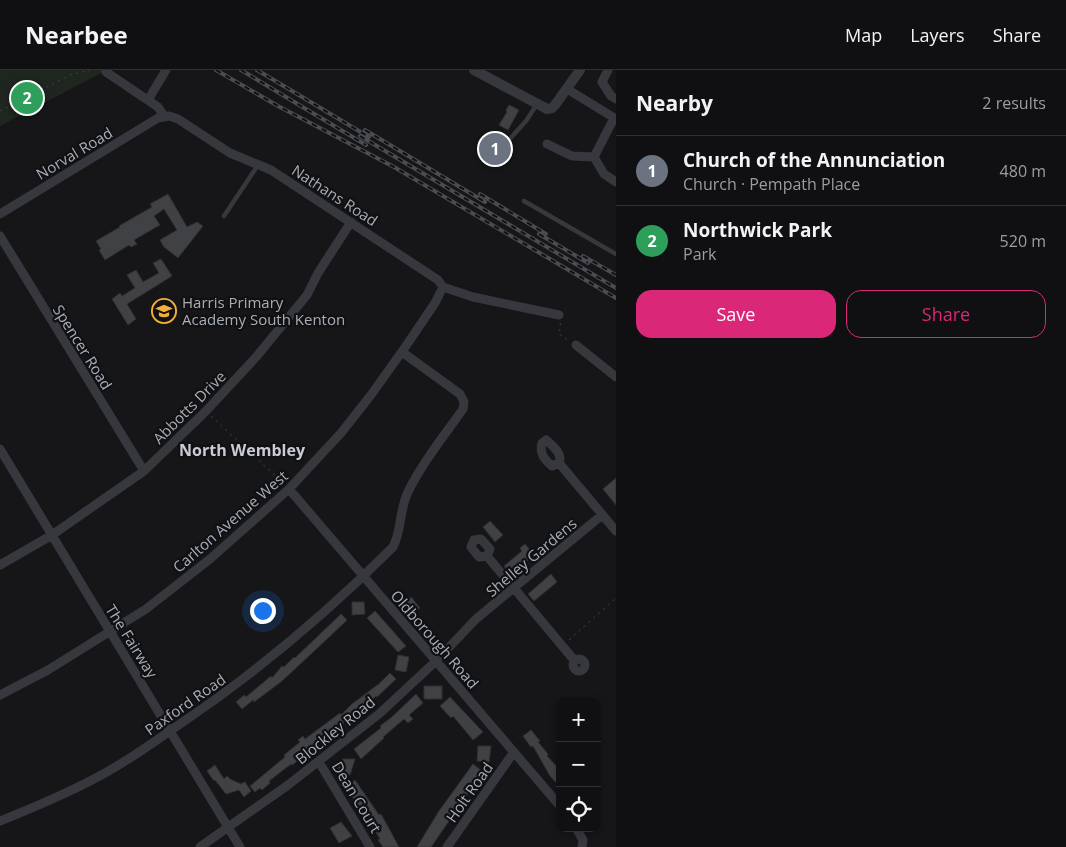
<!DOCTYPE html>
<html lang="en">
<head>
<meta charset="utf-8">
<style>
  :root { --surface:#101012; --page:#1e1e20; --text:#f1f3f6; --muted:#9c9d9f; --line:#303032; --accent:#db2777 }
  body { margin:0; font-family:"Open Sans",sans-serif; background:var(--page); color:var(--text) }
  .controls { position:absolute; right:15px; bottom:15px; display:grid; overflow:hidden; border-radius:10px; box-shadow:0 2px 8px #0003 }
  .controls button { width:45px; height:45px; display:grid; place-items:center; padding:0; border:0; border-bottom:1px solid var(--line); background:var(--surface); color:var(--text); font:25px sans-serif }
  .you { position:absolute; left:262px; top:540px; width:18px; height:18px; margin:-12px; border:4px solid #fff; border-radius:50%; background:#1a73e8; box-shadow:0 0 0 8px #1a73e833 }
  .badge { display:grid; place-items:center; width:32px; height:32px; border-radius:50%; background:var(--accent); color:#fff; font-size:16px; font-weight:700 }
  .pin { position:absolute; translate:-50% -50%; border:2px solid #fff; box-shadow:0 1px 5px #0006 }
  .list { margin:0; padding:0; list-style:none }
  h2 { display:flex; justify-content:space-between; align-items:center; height:65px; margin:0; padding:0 20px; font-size:21px }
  h2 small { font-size:16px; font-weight:400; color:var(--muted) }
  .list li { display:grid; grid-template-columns:32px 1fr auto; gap:15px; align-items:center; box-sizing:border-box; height:70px; padding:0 20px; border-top:1px solid var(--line) }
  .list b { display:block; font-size:19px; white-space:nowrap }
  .list p { margin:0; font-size:16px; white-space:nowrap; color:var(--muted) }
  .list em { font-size:16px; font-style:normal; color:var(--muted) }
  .actions { display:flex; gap:10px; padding:15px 20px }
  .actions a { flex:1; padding:11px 0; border:1px solid var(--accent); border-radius:15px; text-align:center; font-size:18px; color:var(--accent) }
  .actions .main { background:var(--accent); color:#fff }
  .icon { flex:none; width:28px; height:28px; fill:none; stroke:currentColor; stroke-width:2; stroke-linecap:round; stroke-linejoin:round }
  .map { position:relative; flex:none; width:616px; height:777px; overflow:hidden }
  header { display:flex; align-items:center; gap:30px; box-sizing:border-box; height:70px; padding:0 25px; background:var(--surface); border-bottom:1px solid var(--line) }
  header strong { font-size:24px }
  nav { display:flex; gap:28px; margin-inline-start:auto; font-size:18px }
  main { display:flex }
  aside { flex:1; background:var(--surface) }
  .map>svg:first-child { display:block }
  .green { fill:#1e261f }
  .building { fill:#404145; stroke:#303034 }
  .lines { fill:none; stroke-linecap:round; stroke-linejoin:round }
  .path { stroke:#3d3f44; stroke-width:1; stroke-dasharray:2.5 4; stroke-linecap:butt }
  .service { stroke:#37383d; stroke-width:4.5 }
  .minor { stroke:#37383d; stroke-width:9 }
  .tertiary { stroke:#37383d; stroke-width:10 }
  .rail-casing { stroke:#4a4c52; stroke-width:4 }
  .rail { stroke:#111113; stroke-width:2; stroke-dasharray:5.5; stroke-linecap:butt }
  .labels { text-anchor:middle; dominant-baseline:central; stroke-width:4.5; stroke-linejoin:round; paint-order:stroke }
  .street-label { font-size:15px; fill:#a8adb8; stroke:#111113 }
  .poi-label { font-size:15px; fill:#a8adb8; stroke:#111113; text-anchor:start }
  .neighbourhood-label { font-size:16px; font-weight:bold; fill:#c9ccd4; stroke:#111113 }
</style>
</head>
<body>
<header>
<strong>Nearbee</strong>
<nav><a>Map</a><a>Layers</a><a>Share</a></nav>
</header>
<main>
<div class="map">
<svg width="616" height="777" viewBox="0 0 616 777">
  <rect width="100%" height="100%" fill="#161618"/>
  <path class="green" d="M0 0H107L0 56Z"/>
  <path class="building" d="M509 35 519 40 508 60 499 55 507 42 506 40Z
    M487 67 509 79 503 91 481 78Z
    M168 124 187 157 197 152 203 156 178 188 164 177 160 170 177 160 164 139 154 146 160 155 146 163 144 161 146 163 134 170 137 174 131 177 129 175 105 190 99 180 101 179 96 171 120 157 119 156 152 137 150 134Z
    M161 189 172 206 127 234 136 249 128 255 112 229 120 223 122 226 135 218 127 205 136 200 143 212 159 203 153 193Z
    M616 408V435L603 419Z
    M490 451 503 465 495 472 483 457Z
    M525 474 534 485 511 505 504 496 522 481 520 478Z
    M551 504 557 512 534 531 528 524Z
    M411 527 420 538 412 545 403 533Z
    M352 532H364L365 544 352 545Z
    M375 541 406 576 398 582 367 548Z
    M341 544 347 550 327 569 282 611 254 632 253 630 242 639 236 632 244 625 246 627 271 606 272 608 282 596 284 597 294 587 295 588Z
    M398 585 409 587 406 602 395 600Z
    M390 603 396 609 377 627 376 626 351 649 350 647 337 659 322 668 303 683 305 685 292 695 291 694 269 711 270 713 262 720 260 718 255 722 250 716 285 687 284 685 300 672 298 670 303 666 305 669 340 643 341 645 352 634 380 613Z
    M424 616H442V629H424Z
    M416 624 423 633 409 645 413 649 408 653 404 649 383 667 384 668 361 689 354 679 381 658 380 656 392 647Z
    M450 627 483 662 473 670 453 646 451 648 440 636Z
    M531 660 540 671 538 672 548 684 547 686 560 700V717L550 706 533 676 531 677 523 666Z
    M478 676H491L489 692 477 691Z
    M342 689H355L350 705 337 701Z
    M473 694 483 702 431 777H417L439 741Z
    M215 695 224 709 227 706 230 709 241 714 245 712 251 721 244 727 239 720 226 724 215 710 214 711 207 701Z
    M355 710 379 745 381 744 399 777H383L378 770 380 769 367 747 346 718Z
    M341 752 352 766 339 773 330 758Z"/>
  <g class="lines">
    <path class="path" d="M0 41 70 5 90 0
      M560 253 561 257 558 263 569 271
      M211 346 283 413
      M569 570 616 528"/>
    <path class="service" d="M506 73 526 51 537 34
      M524 131 616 184
      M224 146 258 95"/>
    <path class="minor" d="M608 0 602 12 611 26 616 29
      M106 2 158 37 164 46
      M567 19 616 49
      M148 30 166 0
      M614 48 594 87 604 104 616 112
      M547 74 572 86 594 87
      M0 144 158 48 169 46 178 49 230 83 271 100 438 210 443 217 473 227 559 245
      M0 166 144 401
      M576 275 616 307
      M0 379 240 777
      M559 393 552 396C544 389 539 383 542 373L546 370C553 376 563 384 559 393L616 461
      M289 419 560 736
      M481 469 490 479 487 486 479 487 471 477 474 470Z
      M487 486 574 590
      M0 495 52 465 144 401 206 341 257 286 307 225 318 203 351 152
      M573 595a6 6 0 1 1 12 0a6 6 0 1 1-12 0Z
      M0 625 48 600 146 539 210 489 289 419 341 363 371 325 408 273 435 233 443 217
      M319 692 370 777
      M0 751C30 739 61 726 90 711 122 695 151 674 180 654 257 602 327 543 393 477 402 460 399 440 408 422 422 393 444 366 463 339L464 332 460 324 402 282
      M576 758 583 770 582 777
      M200 777 288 715 379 644 436 591 476 549 602 445
      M447 777 514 682"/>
    <path class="tertiary" d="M474 0 547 39 552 38 555 35 580 0"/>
    <defs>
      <path id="rail" d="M216 0 278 36 394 97 616 228
        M241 0 366 75
        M257 0 369 67
        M365 60 485 132
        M360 66 616 218
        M480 124 546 164
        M539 164 588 193
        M583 186 616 205"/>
    </defs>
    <use href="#rail" class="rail-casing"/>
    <use href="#rail" class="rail"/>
  </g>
  <defs>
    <symbol id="school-ring" viewBox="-11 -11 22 22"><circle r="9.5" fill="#111113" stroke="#f2b134" stroke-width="1.5"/><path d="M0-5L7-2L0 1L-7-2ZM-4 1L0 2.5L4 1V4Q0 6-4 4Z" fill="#f2b134"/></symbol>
  </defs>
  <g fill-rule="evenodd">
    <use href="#school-ring" x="150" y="227" width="28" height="28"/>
  </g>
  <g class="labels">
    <g class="street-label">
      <text transform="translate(74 83) rotate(-31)">Norval Road</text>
      <text transform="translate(335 125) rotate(33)">Nathans Road</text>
      <text transform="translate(83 277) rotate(58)">Spencer Road</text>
      <text transform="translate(189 337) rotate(-45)">Abbotts Drive</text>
      <text transform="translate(230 451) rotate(-41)">Carlton Avenue West</text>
      <text transform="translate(531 487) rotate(-40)">Shelley Gardens</text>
      <text transform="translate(435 569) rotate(49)">Oldborough Road</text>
      <text transform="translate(132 571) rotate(58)">The Fairway</text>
      <text transform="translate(185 634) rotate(-35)">Paxford Road</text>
      <text transform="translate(335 660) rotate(-39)">Blockley Road</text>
      <text transform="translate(469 722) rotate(-55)">Holt Road</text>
      <text transform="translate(357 727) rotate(59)">Dean Court</text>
    </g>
    <g class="poi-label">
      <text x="182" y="232">Harris Primary<tspan x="182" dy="17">Academy South Kenton</tspan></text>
    </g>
    <g class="neighbourhood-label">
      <text x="242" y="380">North Wembley</text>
    </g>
  </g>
</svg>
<div class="controls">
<button>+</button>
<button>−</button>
<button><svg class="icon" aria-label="locate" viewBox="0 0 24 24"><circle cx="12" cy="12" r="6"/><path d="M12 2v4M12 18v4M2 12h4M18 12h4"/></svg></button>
</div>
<div class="you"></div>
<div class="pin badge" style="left:495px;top:79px;background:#6b7280">1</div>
<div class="pin badge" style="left:27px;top:28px;background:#2e9e5b">2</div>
</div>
<aside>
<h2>Nearby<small>2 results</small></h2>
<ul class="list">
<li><span class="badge" style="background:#6b7280">1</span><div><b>Church of the Annunciation</b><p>Church · Pempath Place</p></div><em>480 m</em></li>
<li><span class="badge" style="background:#2e9e5b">2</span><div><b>Northwick Park</b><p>Park</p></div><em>520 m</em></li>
</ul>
<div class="actions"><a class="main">Save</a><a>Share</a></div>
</aside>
</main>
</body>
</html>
